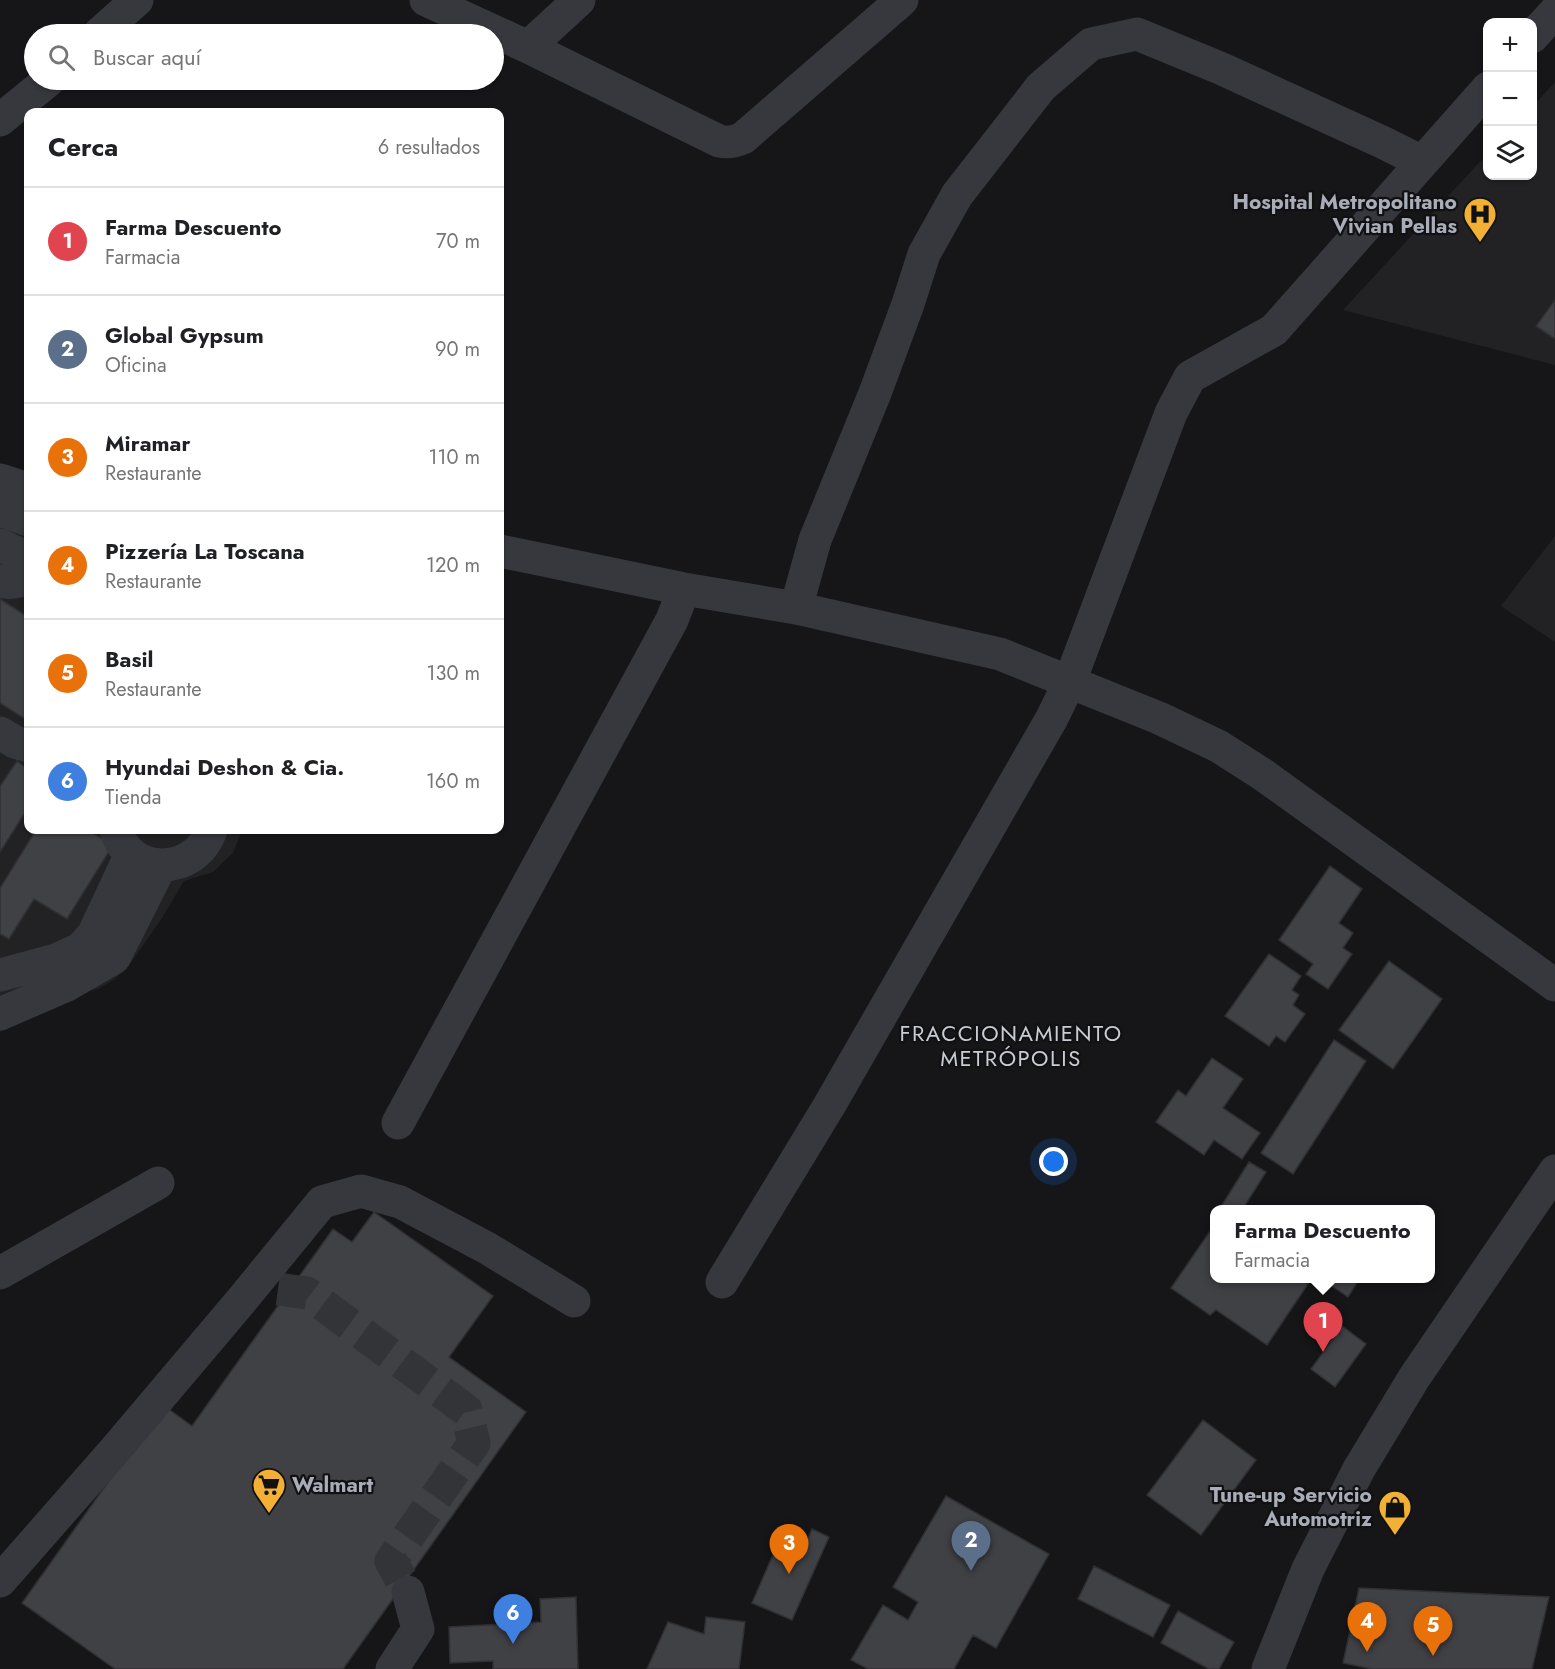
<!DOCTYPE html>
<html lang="es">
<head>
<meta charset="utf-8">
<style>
  :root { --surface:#fff; --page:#f2f2f2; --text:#202124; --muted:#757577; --line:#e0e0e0; --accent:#7e622b }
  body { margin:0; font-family:Jost,sans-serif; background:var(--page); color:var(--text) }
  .controls { position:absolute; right:18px; top:18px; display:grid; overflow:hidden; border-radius:12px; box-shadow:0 2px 4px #0004 }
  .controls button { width:54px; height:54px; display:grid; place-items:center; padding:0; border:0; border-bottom:2px solid var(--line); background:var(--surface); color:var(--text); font:30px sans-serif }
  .you { position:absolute; left:1054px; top:1162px; width:21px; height:21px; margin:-15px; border:4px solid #fff; border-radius:50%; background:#1a73e8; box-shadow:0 0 0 9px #1a73e833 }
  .badge { display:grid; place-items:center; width:39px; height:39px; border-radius:50%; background:var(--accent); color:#fff; font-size:20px; font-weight:700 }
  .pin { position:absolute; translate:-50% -50px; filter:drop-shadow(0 2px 3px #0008) }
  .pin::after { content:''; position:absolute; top:32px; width:21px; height:18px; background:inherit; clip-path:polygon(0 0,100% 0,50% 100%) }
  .popup { position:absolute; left:1210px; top:1205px; width:225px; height:78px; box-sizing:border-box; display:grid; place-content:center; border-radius:12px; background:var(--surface); filter:drop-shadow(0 2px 4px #0005); font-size:20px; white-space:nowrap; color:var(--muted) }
  .popup b { font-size:22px; color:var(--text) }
  .popup::after { content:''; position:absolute; left:50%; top:100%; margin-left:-12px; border:12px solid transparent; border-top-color:var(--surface) }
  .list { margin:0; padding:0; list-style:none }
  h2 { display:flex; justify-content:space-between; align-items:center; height:78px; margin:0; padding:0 24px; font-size:26px }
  h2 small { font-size:20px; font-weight:400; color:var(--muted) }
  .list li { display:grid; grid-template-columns:39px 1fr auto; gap:18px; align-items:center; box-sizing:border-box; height:108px; padding:0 24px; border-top:2px solid var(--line) }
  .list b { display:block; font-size:22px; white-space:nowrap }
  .list p { margin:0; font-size:20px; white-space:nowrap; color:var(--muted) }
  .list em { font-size:20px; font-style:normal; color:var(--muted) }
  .icon { flex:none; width:33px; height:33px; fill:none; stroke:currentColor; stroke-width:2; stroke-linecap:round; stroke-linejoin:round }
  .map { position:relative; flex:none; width:1555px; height:1669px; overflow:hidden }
  .search { position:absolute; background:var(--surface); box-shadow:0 2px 4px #0004; left:24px; top:24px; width:480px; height:66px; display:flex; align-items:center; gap:15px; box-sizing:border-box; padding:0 21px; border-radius:33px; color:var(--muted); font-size:22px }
  .panel { position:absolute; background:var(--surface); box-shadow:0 2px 4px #0004; left:24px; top:108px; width:480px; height:726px; border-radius:12px }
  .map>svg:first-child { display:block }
  .built { fill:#222225 }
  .building { fill:#404145; stroke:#303034; stroke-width:1.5 }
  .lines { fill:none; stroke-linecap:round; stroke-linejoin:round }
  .minor-tunnel { stroke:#333438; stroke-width:33; stroke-dasharray:33 16; stroke-linecap:butt }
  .minor { stroke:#37383d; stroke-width:33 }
  .labels { text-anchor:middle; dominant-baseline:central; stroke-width:4.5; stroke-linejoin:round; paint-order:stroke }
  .poi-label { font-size:21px; font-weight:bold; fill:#a8adb8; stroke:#111113; text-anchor:end }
  .neighbourhood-label { font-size:22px; letter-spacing:1.5px; fill:#c9ccd4; stroke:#111113 }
</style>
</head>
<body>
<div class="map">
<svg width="1555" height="1669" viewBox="0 0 1555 1669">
  <rect width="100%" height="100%" fill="#161618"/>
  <path class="built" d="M1555 82V365L1343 310 1487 154 1488 176H1532L1533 106Z
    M0 524 28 536V830H242L233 853 213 872 184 881 162 918 130 964 115 979 98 989 64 996 0 1032Z
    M1555 536V642L1501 606Z"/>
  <path class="building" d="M1555 300V339L1536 326Z
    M0 599 28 617V721L0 703Z
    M17 761 28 769V808L0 852V786Z
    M36 830H88L113 845 67 919 34 899 9 939 0 934V888Z
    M1330 866 1362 889 1339 923 1353 933 1343 948 1352 954 1328 989 1306 974 1313 964 1279 940Z
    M1269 954 1301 976 1292 990 1299 995 1293 1005 1305 1014 1285 1042 1276 1036 1269 1046 1225 1016Z
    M1389 961 1442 999 1393 1069 1339 1030Z
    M1334 1040 1366 1061 1293 1174 1261 1153Z
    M1212 1058 1243 1079 1223 1108 1260 1133 1242 1159 1214 1140 1204 1155 1156 1122 1178 1090 1186 1096Z
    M1249 1162 1266 1172 1242 1210H1230L1222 1205Z
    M374 1212 493 1296 449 1357 526 1412 343 1669H115L22 1603 163 1405 192 1426 333 1229 352 1242Z
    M1215 1224V1278H1300L1308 1284 1267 1345 1216 1310 1210 1315 1171 1288Z
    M1320 1278H1360L1348 1297Z
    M1342 1326 1366 1344 1335 1387 1311 1369Z
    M1203 1420 1256 1460 1201 1535 1147 1495Z
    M946 1496 1049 1554 996 1648 973 1635 954 1669H868L851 1660 883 1605 908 1620 918 1602 893 1587Z
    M812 1529 829 1537 792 1620 752 1603 782 1534 805 1545Z
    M1094 1566 1170 1605 1153 1637 1078 1599Z
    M1359 1588 1549 1597 1532 1669H1372L1343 1663Z
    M576 1597 578 1669H493V1661L450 1663 449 1627 541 1622 540 1599Z
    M1178 1611 1234 1642 1219 1669H1209L1161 1643Z
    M706 1617 745 1622 739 1669H647L668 1622 704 1634Z"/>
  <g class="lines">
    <path class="minor-tunnel" d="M278 1289 307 1293 466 1410 474 1443 391 1561 408 1592"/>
    <path class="minor" d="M426 0 528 47 719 141C728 143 734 142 743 138L902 0
      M99 34 137 0
      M1532 37 1555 12
      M528 47 579 0
      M0 120 49 80
      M0 480 28 489
      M0 510 28 520
      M0 545 28 558
      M500 551 684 589 796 608 1000 654 1159 718 1218 746 1262 774 1555 985
      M0 581C9 584 20 582 28 577
      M796 608 815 540 875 393 908 304 924 254 957 195 1041 87 1091 44 1137 34 1220 68 1382 142 1422 162
      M0 733 15 742 28 746
      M116 830C129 877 196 876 211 830
      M0 975 56 960 80 949 93 935 131 854
      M0 1014 67 985 114 958 161 865
      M398 1123 672 620 684 589
      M0 1273 158 1183
      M722 1282 829 1106 1052 718 1070 681 1171 413 1190 377 1274 330 1488 88
      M0 1581 115 1450 241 1301 322 1202 361 1191 400 1202 487 1248 574 1301
      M392 1669 418 1629 408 1592
      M1268 1669 1308 1569 1359 1469 1414 1378 1555 1171"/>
  </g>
  <defs>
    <symbol id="hospital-pin" viewBox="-11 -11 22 30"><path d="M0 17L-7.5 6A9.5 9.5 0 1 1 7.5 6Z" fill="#f2b134" stroke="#111113"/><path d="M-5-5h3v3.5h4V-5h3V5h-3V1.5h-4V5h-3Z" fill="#111"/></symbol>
    <symbol id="supermarket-pin" viewBox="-11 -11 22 30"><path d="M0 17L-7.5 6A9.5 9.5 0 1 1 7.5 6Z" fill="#f2b134" stroke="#111113"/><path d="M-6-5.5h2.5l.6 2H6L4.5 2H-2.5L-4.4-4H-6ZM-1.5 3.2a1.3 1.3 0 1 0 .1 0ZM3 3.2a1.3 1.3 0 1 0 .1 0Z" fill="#111"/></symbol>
    <symbol id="shop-pin" viewBox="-11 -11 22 30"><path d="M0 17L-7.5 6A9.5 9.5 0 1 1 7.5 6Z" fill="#f2b134" stroke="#111113"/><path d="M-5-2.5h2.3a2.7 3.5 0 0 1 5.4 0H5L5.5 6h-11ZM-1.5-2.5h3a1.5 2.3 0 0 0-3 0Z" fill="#111"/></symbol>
  </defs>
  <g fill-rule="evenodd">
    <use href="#hospital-pin" x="1461" y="195" width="38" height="52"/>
    <use href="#supermarket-pin" x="250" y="1466" width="38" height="52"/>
    <use href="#shop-pin" x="1376" y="1488" width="38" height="52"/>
  </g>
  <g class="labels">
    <g class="poi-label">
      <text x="1457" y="202">Hospital Metropolitano<tspan x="1457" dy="24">Vivian Pellas</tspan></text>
      <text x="292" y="1485" text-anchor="start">Walmart</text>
      <text x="1372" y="1495">Tune-up Servicio<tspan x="1372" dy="24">Automotriz</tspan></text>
    </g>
    <g class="neighbourhood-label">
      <text x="1011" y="1033">FRACCIONAMIENTO<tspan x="1011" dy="25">METRÓPOLIS</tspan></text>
    </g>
  </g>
</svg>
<div class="controls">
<button>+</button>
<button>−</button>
<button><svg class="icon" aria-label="layers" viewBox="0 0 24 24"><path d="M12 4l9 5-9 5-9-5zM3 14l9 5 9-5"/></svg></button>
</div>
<div class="you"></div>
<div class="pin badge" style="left:1323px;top:1352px;background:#e0444e">1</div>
<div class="popup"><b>Farma Descuento</b>Farmacia</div>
<div class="pin badge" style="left:971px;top:1571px;background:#5c6f8a">2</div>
<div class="pin badge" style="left:789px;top:1574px;background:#e8710a">3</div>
<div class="pin badge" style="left:1367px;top:1652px;background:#e8710a">4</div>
<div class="pin badge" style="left:1433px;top:1656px;background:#e8710a">5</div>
<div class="pin badge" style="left:513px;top:1644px;background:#3f7fe0">6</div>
<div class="search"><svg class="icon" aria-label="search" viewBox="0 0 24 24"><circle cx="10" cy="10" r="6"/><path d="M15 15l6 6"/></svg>Buscar aquí</div>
<section class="panel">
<h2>Cerca<small>6 resultados</small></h2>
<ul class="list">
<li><span class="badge" style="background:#e0444e">1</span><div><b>Farma Descuento</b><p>Farmacia</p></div><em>70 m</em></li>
<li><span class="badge" style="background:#5c6f8a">2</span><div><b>Global Gypsum</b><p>Oficina</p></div><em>90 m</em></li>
<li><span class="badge" style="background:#e8710a">3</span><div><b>Miramar</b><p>Restaurante</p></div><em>110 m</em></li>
<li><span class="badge" style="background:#e8710a">4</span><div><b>Pizzería La Toscana</b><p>Restaurante</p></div><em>120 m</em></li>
<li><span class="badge" style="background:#e8710a">5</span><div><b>Basil</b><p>Restaurante</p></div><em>130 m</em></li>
<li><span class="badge" style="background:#3f7fe0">6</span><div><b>Hyundai Deshon &amp; Cia.</b><p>Tienda</p></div><em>160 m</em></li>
</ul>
</section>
</div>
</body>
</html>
